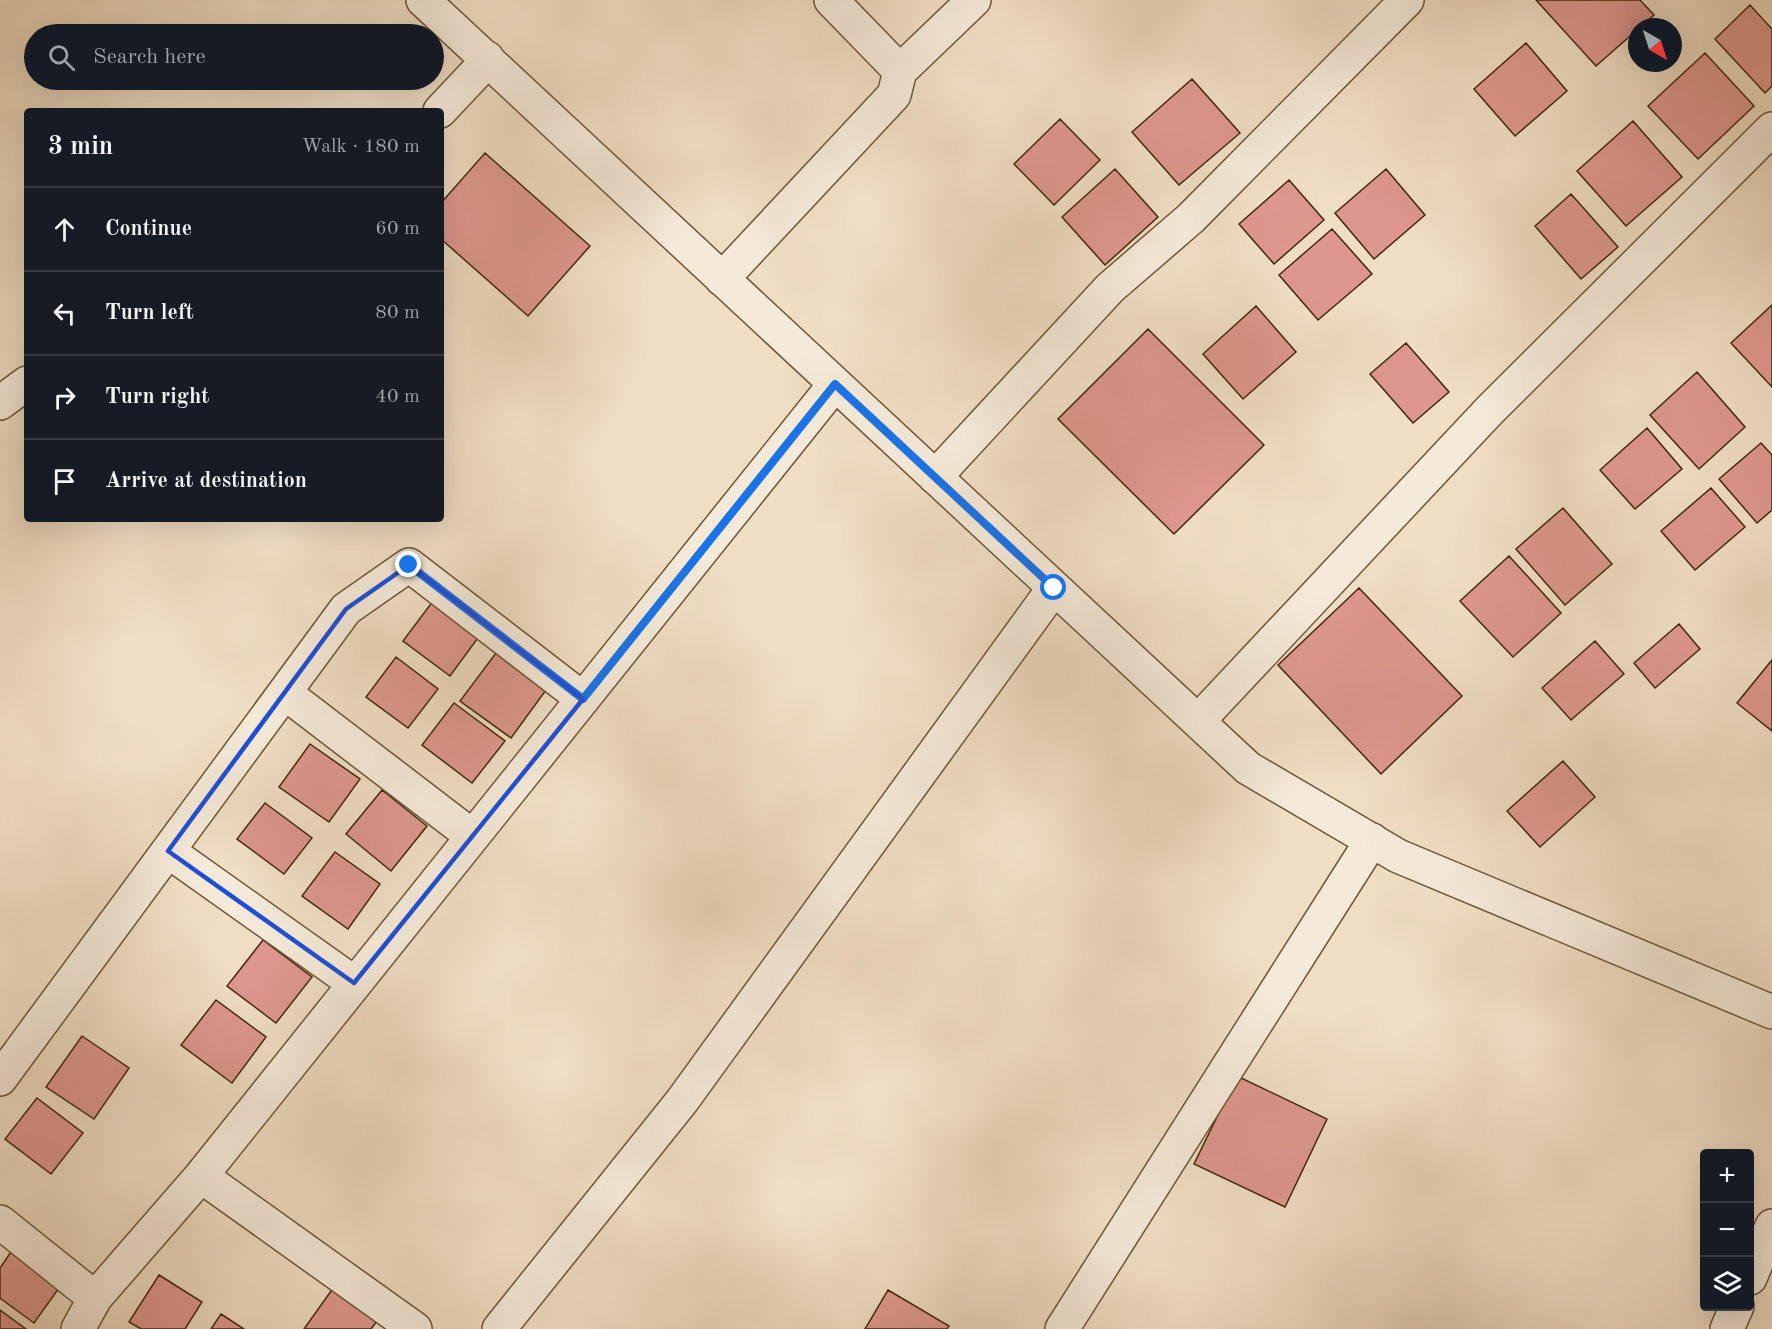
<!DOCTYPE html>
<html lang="en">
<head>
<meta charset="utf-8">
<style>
  :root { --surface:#171b24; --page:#242831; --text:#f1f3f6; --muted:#9ea1a6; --line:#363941 }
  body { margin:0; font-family:"Old Standard TT",serif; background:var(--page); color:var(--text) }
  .controls { position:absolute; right:18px; bottom:18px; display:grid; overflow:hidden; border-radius:6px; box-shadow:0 6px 24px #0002 }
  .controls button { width:54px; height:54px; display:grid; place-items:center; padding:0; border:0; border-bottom:2px solid var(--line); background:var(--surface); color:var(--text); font:30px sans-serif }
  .compass { position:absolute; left:1628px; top:18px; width:54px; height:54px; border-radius:50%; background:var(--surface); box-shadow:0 6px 24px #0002; rotate:141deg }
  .stop { position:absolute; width:18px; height:18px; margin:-14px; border:4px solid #1a73e8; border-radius:50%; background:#fff }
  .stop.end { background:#1a73e8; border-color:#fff; box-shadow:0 2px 6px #0008 }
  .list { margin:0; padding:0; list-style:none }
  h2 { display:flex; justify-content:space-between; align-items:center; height:78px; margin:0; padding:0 24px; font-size:26px }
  h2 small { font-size:20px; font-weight:400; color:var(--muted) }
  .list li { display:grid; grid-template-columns:39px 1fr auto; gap:18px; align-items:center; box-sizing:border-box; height:84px; padding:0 24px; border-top:2px solid var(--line) }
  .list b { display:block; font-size:22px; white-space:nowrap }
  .list em { font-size:20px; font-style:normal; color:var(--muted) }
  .icon { flex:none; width:33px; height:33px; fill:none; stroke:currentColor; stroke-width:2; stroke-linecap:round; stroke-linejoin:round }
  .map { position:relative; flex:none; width:1772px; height:1329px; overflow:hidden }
  .search { position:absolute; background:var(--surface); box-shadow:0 6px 24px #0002; left:24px; top:24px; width:420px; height:66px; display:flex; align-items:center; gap:15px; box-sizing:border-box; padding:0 21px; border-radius:33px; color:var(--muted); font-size:22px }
  .panel { position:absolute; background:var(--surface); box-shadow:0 6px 24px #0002; left:24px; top:108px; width:420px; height:414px; border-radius:6px }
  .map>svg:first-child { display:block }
  .building { fill:#de978e; stroke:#412809; stroke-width:1.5 }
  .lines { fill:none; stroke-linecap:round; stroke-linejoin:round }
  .minor-casing { stroke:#6d5638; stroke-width:36 }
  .tertiary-casing { stroke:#6d5638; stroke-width:36 }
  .minor { stroke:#f5ead9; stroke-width:33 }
  .tertiary { stroke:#f5ead9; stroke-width:33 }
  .route { stroke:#1a73e8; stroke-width:8 }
  .marked { fill:none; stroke:#1d4ed8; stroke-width:4.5; stroke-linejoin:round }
</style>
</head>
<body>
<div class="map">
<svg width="1772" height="1329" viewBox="0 0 1772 1329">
  <rect width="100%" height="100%" fill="#f0dec4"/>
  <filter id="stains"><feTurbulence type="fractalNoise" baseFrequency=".00333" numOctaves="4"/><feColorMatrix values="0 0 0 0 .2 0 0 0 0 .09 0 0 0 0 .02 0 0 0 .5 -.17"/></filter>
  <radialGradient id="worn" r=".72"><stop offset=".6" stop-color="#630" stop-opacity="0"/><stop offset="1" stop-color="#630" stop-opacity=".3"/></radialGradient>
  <path class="building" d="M1536 0H1640L1654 15 1596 66Z
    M1750 5 1772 29V86L1765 93 1715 39Z
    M1526 43 1567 91 1515 136 1474 89Z
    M1705 53 1754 106 1698 159 1648 106Z
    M1192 79 1240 133 1179 185 1132 132Z
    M1060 119 1100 160 1054 205 1014 164Z
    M1633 121 1682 177 1626 226 1577 171Z
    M485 153 590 246 528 316 441 239V203Z
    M1115 169 1158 217 1105 265 1062 217Z
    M1386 169 1425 215 1374 259 1335 213Z
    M1289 180 1324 220 1274 264 1239 224Z
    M1571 194 1618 247 1581 279 1535 226Z
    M1332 229 1372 274 1318 320 1279 275Z
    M1772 305V387L1731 343Z
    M1256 306 1296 352 1243 399 1203 354Z
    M1148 329 1264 445 1174 534 1058 419Z
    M1406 343 1449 392 1413 423 1370 374Z
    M1697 372 1745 427 1699 469 1650 415Z
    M1647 428 1682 469 1635 509 1600 470Z
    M1761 443 1772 455V510L1757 523 1719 479Z
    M1711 488 1745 527 1695 570 1661 531Z
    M1563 508 1612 564 1565 605 1516 549Z
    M1509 556 1561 613 1513 657 1460 601Z
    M1359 588 1462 696 1381 774 1278 665Z
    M439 593 486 627 450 676 403 641Z
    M1679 624 1700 649 1655 688 1634 663Z
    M1595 641 1624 674 1571 720 1542 688Z
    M499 649 549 686 511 738 460 701Z
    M396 657 438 689 408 728 366 697Z
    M1772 660V731L1737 703Z
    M454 703 505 741 472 783 422 745Z
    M310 744 360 779 329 822 279 787Z
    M1563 761 1595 797 1540 847 1507 811Z
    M382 790 427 826 391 871 346 834Z
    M265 803 312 838 284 874 237 839Z
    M335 852 380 884 348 929 302 896Z
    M263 940 312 977 276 1023 227 986Z
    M216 1000 266 1037 232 1083 181 1045Z
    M82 1036 129 1068 94 1119 46 1087Z
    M1237 1076 1327 1119 1285 1207 1194 1164Z
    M37 1098 83 1133 51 1174 5 1139Z
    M15 1246 64 1281 34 1323 0 1298V1268Z
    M159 1275 202 1302 185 1329H141L129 1322Z
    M336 1284 381 1316 371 1329H304Z
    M888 1290 949 1326 947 1329H865Z
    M0 1310 26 1329H0Z
    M221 1314 244 1329H211Z"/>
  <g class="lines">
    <defs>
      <path id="minor" d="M831 0 900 71
        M440 111 488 60 487 58
        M722 279 894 95 900 71 974 0
        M0 403 27 383
        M935 477 1110 288 1191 218 1407 0
        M285 693 472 836
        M1198 721 1489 411 1772 129
        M168 851 354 983
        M0 1079 346 609 409 565 583 699
        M201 1176 415 1329
        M0 1222 95 1298
        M1750 1278 1772 1226
        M78 1329 95 1298 201 1176 835 384
        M499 1329 682 1101 1054 588
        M1062 1329 1372 840
        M1727 1329 1737 1306"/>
      <path id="tertiary" d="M423 0 1248 768 1398 856 1772 1012"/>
    </defs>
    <use href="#minor" class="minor-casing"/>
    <use href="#tertiary" class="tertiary-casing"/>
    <use href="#minor" class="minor"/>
    <use href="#tertiary" class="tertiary"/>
  </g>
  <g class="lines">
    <path class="route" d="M409 565 583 699 835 384 1054 588"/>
  </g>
  <path class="marked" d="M409 565 583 699 354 983 168 851 346 609Z"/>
  <rect width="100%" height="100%" filter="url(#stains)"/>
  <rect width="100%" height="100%" fill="url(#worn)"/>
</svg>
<div class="controls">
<button>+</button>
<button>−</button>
<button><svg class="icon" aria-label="layers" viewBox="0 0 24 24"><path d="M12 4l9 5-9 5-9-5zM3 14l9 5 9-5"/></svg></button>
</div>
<svg class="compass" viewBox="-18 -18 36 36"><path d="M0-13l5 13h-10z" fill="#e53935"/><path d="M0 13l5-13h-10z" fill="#9ea1a6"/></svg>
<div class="stop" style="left:1054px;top:588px"></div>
<div class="stop end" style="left:409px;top:565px"></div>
<div class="search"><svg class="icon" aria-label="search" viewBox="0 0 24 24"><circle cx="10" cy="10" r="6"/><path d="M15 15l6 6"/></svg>Search here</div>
<section class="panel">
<h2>3 min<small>Walk · 180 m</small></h2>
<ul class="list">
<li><svg class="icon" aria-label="ahead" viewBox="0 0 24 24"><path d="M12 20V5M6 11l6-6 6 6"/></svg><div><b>Continue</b></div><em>60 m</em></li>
<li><svg class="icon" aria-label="left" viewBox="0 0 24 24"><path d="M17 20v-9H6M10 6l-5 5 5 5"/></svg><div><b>Turn left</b></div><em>80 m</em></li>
<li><svg class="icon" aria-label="right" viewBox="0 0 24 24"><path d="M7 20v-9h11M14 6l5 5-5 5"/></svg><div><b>Turn right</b></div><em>40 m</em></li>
<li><svg class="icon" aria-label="arrive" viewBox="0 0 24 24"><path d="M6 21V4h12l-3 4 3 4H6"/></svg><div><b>Arrive at destination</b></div></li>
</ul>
</section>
</div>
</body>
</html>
